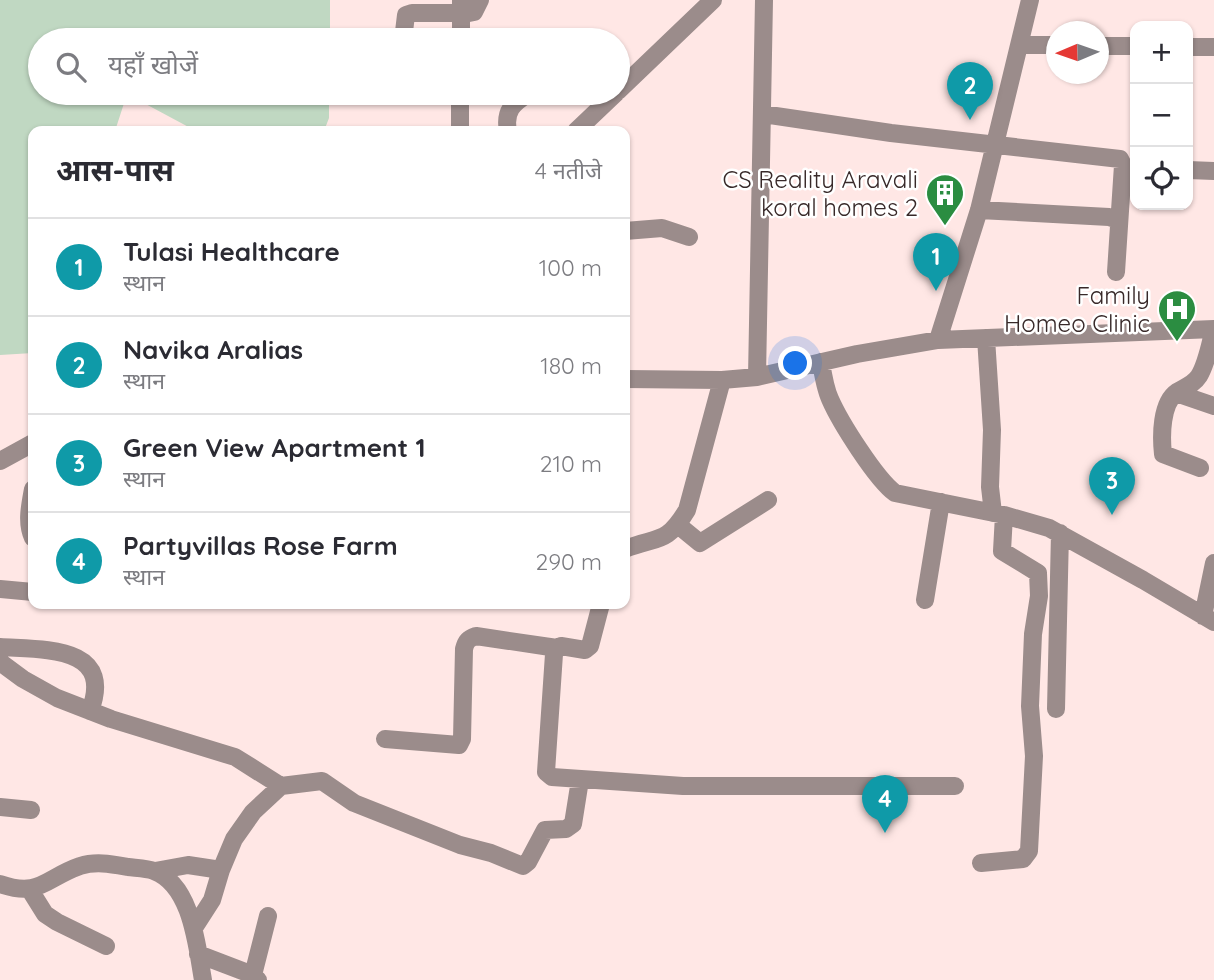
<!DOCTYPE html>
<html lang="hi">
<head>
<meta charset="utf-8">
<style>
  :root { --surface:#fff; --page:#f7f7f7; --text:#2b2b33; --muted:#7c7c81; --line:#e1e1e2; --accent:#111827 }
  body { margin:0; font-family:Quicksand,"Noto Sans Devanagari",sans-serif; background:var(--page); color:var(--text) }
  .controls { position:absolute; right:21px; top:21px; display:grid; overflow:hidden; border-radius:14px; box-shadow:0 2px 5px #0004 }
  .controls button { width:63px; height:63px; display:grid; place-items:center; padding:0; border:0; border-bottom:2px solid var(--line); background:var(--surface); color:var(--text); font:35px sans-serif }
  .compass { position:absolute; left:1046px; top:21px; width:63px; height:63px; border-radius:50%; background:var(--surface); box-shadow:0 2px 5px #0004; rotate:268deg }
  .you { position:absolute; left:796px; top:364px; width:24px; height:24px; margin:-18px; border:5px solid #fff; border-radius:50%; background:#1a73e8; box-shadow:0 0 0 10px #1a73e833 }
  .badge { display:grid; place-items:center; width:46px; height:46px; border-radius:50%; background:var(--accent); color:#fff; font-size:23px; font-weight:700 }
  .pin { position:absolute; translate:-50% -58px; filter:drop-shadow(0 2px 4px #0008) }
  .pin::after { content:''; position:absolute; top:37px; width:24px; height:21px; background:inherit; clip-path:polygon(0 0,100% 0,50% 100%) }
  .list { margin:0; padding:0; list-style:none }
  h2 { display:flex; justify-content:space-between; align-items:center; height:91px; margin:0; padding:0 28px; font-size:30px }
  h2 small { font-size:23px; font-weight:400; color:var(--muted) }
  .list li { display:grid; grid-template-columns:46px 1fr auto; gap:21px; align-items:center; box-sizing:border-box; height:98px; padding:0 28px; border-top:2px solid var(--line) }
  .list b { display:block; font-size:26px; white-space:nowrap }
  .list p { margin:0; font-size:23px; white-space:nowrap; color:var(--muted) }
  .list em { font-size:23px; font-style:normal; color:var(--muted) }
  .icon { flex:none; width:38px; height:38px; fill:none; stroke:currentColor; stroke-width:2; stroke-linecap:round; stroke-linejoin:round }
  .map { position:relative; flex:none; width:1214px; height:980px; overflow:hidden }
  .search { position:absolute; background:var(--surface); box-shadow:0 2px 5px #0004; left:28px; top:28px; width:602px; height:77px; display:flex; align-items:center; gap:18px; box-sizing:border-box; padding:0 24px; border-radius:38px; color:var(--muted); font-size:26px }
  .panel { position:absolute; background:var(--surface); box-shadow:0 2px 5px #0004; left:28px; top:126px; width:602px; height:483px; border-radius:14px }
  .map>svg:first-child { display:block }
  .green { fill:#c0d8c2 }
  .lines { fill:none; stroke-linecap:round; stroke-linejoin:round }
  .minor { stroke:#9b8c8b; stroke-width:18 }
  .labels { text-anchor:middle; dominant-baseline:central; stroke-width:5; stroke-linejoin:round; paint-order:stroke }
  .poi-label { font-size:24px; fill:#382929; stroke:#fff; text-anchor:end }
</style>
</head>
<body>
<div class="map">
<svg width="1214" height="980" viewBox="0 0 1214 980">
  <rect width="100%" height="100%" fill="#ffe7e5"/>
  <path class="green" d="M0 0H330V40H40V93H329V118L324 131H196L127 94 115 131H33V353L0 355Z"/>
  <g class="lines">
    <path class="minor" d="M403 40 406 15 412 13H469L474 12 480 0
      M461 40V0
      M1021 45H1056
      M1098 46H1135
      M1188 47H1214
      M618 91 713 0
      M762 114 891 133 1120 159 1123 165 1116 272
      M460 131V93
      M508 131C504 111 513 103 529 93
      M576 131 616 93
      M1188 170 1214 171
      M979 210 1109 217 1118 220
      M625 231 662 228 689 237
      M986 338 992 430 990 487 993 513
      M938 340 979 210 1030 0
      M821 362C823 375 825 388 830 399 840 422 876 479 895 493L1004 515 1049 528 1143 580 1214 622
      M757 377 764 0
      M625 379 722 380 757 377 857 354 938 340 1214 329
      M1176 393 1214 406
      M0 461 33 443
      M1200 468 1163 454C1161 436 1161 403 1177 392 1185 387 1194 384 1199 376 1207 363 1210 344 1214 329
      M33 489C30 506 26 522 33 538
      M678 525 700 543 768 500
      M625 549C658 536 666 545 687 510L722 380
      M0 589 33 592
      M925 600 941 502
      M601 604 590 646 585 650 561 646 557 648 554 654 546 772 552 777 683 786H955
      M1203 616 1214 563
      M0 647C43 650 115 645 90 711
      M0 662 23 679 57 698 111 719 235 757 281 786 322 781 354 803 460 845 491 853 523 866 528 862 545 830 566 829 573 824 580 780
      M1056 709 1060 533
      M385 739 459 745 462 739 464 649C466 641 468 639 476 636L557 648
      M0 807 31 810
      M981 863 1023 859 1029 851 1034 756 1030 706 1033 634 1039 596 1038 573 1002 551 1004 515
      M155 871 188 865 221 870
      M0 884C40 898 45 878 80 866 96 861 111 864 128 867 136 868 147 868 154 871 192 885 197 947 203 980
      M30 890 45 914 57 922 106 946
      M194 928 212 900 221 870 234 839 253 812 281 786
      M198 954 253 975 258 980
      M253 975 268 916"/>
  </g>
  <defs>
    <symbol id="building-pin" viewBox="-11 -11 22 30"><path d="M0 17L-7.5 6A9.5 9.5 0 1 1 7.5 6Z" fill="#2b8d41" stroke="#fff"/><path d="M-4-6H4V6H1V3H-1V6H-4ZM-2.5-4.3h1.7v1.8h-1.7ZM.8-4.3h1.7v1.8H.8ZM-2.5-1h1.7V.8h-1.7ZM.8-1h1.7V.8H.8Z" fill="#fff"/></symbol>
    <symbol id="hospital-pin" viewBox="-11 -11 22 30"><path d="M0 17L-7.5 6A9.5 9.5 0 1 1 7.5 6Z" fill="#2b8d41" stroke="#fff"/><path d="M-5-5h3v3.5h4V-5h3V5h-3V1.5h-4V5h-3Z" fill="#fff"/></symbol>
  </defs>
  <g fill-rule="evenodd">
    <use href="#building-pin" x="923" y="171" width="44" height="60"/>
    <use href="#hospital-pin" x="1155" y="287" width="44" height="60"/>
  </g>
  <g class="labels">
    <g class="poi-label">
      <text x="918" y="179">CS Reality Aravali<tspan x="918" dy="28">koral homes 2</tspan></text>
      <text x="1150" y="295">Family<tspan x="1150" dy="28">Homeo Clinic</tspan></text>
    </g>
  </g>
</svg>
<div class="controls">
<button>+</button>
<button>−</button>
<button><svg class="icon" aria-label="locate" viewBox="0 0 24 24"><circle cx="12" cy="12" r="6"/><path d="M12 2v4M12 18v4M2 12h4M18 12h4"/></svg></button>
</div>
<svg class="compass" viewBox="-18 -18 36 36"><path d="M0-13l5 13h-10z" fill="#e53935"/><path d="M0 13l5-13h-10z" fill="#7c7c81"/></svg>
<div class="you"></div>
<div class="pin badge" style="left:936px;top:291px;background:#0f9aa8">1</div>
<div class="pin badge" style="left:970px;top:120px;background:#0f9aa8">2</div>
<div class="pin badge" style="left:1112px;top:515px;background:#0f9aa8">3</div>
<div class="pin badge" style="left:885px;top:833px;background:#0f9aa8">4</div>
<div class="search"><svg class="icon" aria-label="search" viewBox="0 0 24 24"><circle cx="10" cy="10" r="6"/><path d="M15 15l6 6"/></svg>यहाँ खोजें</div>
<section class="panel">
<h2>आस-पास<small>4 नतीजे</small></h2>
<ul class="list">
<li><span class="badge" style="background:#0f9aa8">1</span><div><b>Tulasi Healthcare</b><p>स्थान</p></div><em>100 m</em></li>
<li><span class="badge" style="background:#0f9aa8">2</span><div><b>Navika Aralias</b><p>स्थान</p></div><em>180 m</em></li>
<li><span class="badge" style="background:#0f9aa8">3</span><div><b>Green View Apartment 1</b><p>स्थान</p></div><em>210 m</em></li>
<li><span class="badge" style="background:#0f9aa8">4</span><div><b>Partyvillas Rose Farm</b><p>स्थान</p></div><em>290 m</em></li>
</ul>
</section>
</div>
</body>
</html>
